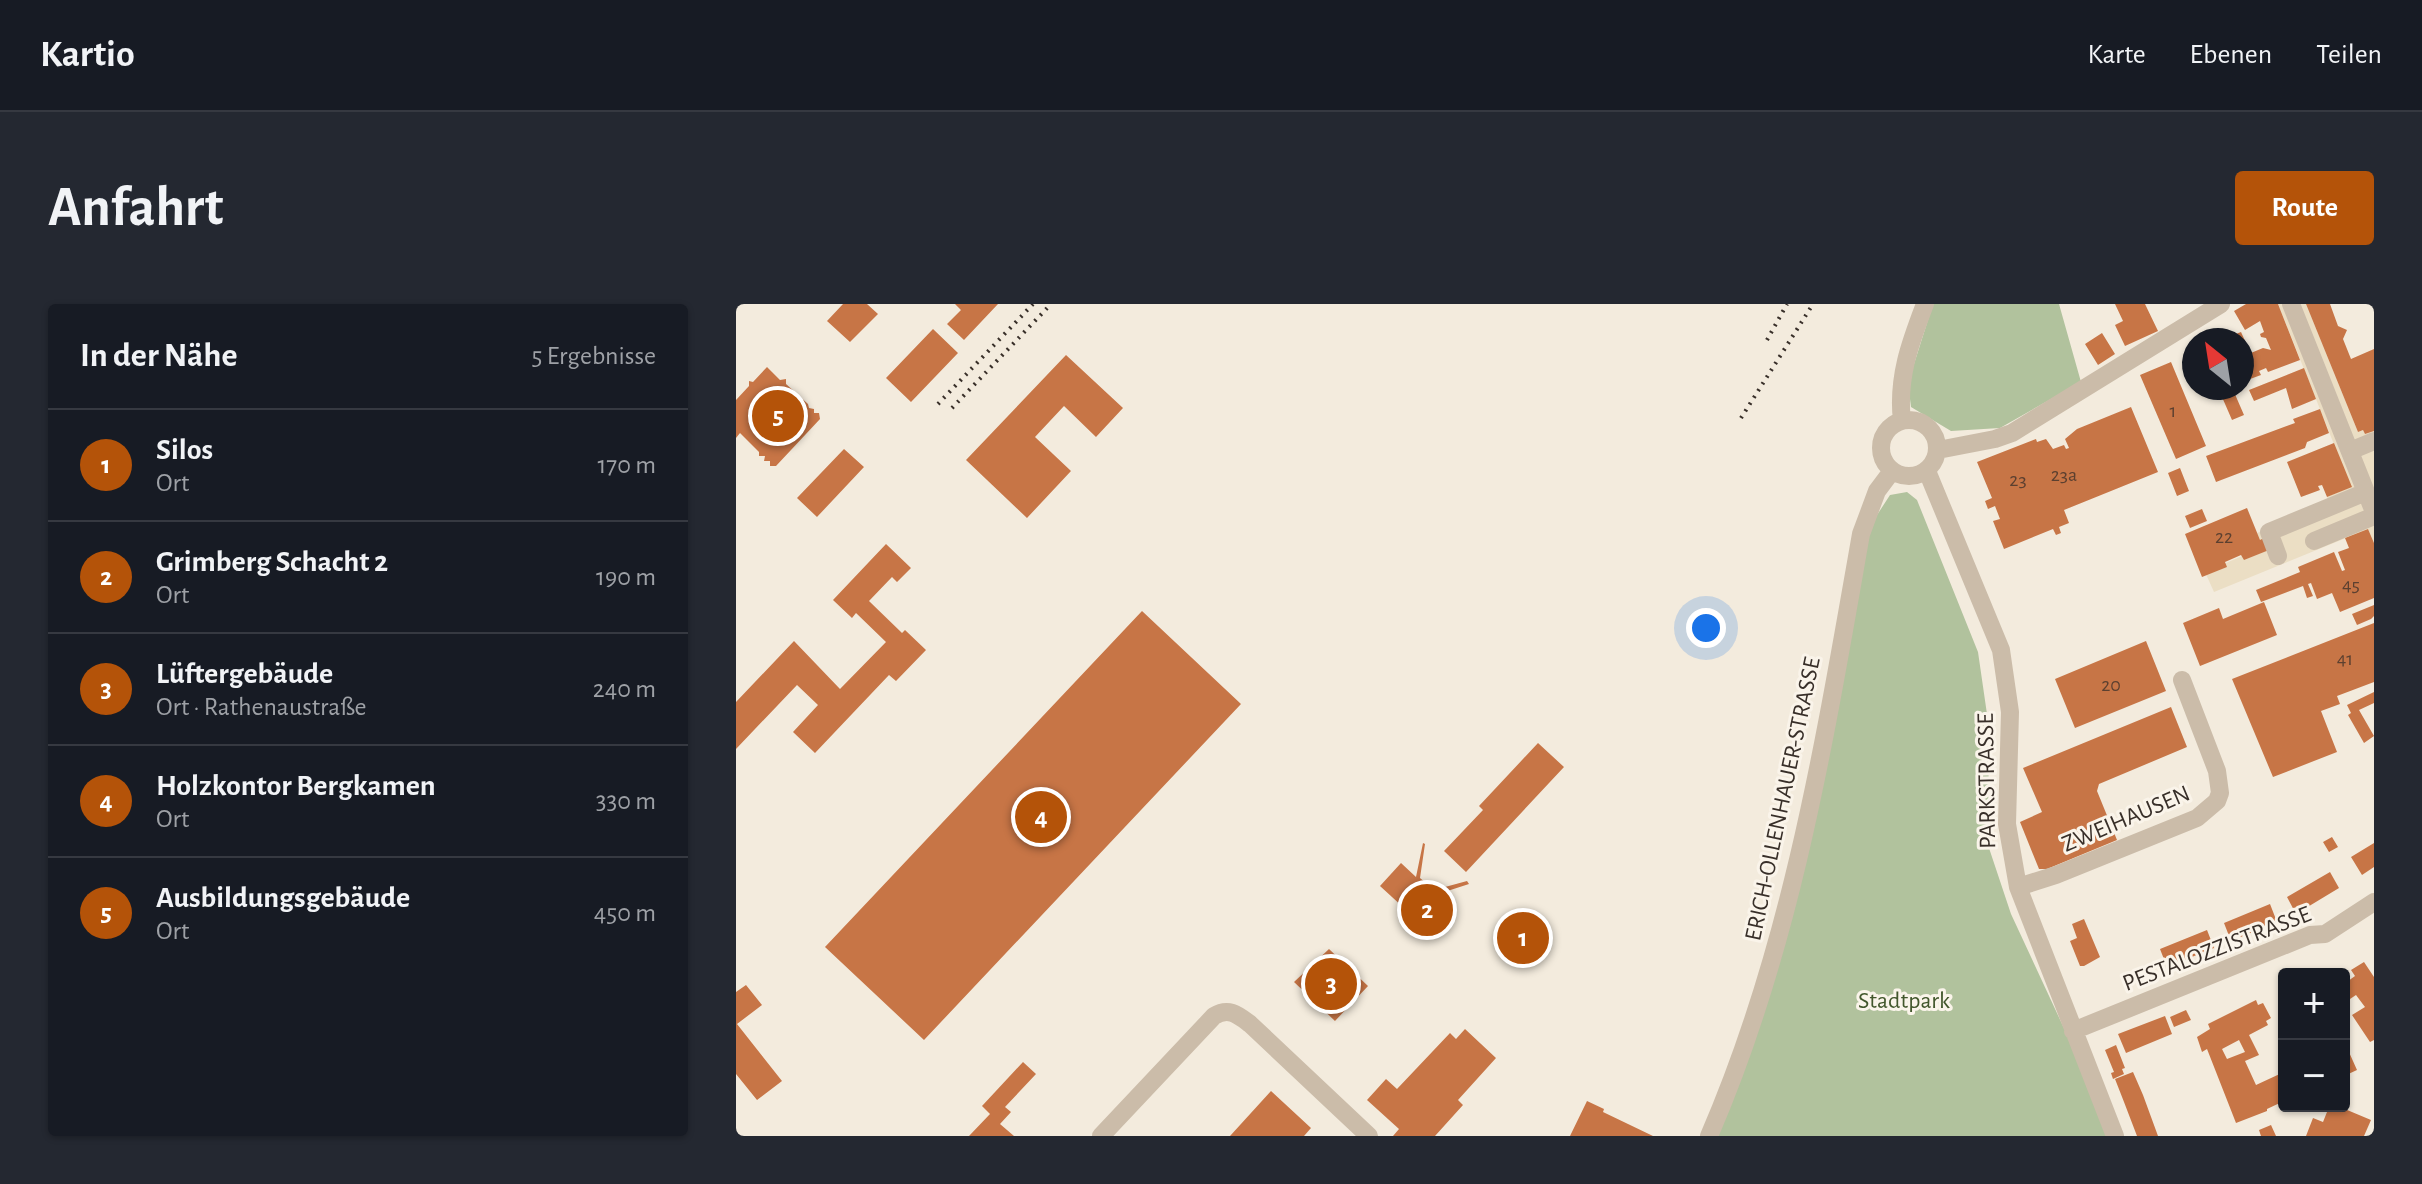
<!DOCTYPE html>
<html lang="de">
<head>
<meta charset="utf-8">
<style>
  :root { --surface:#171b24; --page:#242831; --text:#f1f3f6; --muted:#9ea1a6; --line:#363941; --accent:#b45309 }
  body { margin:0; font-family:"Alegreya Sans",sans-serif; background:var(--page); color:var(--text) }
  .controls { position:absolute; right:24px; bottom:24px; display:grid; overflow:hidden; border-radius:8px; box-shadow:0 2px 6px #0004 }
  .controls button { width:72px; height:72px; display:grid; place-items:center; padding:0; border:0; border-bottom:2px solid var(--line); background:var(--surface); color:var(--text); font:40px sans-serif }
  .compass { position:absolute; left:1446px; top:24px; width:72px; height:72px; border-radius:50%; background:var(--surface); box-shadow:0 2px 6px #0004; rotate:330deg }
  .you { position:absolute; left:970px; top:324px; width:28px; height:28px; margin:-20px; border:6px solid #fff; border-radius:50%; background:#1a73e8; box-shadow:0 0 0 12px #1a73e833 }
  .badge { display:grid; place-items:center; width:52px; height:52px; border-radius:50%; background:var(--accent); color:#fff; font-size:26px; font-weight:700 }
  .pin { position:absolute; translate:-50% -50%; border:4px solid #fff; box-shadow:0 2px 8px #0006 }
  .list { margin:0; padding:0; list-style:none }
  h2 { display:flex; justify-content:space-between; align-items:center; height:104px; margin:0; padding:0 32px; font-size:34px }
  h2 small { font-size:26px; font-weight:400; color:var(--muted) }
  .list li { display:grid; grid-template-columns:52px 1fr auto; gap:24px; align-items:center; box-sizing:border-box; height:112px; padding:0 32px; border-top:2px solid var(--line) }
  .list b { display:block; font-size:30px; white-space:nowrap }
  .list p { margin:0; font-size:26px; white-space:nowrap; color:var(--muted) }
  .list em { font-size:26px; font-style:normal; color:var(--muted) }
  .map { position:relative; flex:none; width:1638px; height:832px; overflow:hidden; border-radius:8px }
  header { display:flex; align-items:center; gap:48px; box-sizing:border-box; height:112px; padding:0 40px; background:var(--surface); border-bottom:2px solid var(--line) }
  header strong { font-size:38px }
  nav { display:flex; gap:44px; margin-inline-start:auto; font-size:28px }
  .intro { display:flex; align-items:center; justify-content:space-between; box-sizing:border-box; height:192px; padding:0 48px }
  h1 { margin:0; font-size:56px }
  .button { padding:20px 36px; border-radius:8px; background:var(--accent); color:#fff; font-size:28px; font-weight:700 }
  main { display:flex; gap:48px; padding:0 48px }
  aside { flex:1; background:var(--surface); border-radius:8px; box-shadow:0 2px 6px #0004 }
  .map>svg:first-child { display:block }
  .green { fill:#b1c29d }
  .plaza { fill:#ebdec4 }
  .building { fill:#c77546; fill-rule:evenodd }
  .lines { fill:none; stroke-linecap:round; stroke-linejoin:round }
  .minor { stroke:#cbbca9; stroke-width:18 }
  .rail { stroke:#382f29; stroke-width:4; stroke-dasharray:2 6; stroke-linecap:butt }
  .labels { text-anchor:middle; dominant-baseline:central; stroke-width:6; stroke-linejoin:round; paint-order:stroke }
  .number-label { font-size:20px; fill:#5c4030 }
  .street-label { font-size:24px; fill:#382f29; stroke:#faf4ea }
  .park-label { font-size:24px; fill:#42572c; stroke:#faf4ea }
</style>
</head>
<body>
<header>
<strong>Kartio</strong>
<nav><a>Karte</a><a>Ebenen</a><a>Teilen</a></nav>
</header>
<div class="intro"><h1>Anfahrt</h1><a class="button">Route</a></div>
<main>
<aside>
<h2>In der Nähe<small>5 Ergebnisse</small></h2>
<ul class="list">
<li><span class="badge">1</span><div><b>Silos</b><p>Ort</p></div><em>170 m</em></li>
<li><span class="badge">2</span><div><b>Grimberg Schacht 2</b><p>Ort</p></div><em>190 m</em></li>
<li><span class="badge">3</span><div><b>Lüftergebäude</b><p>Ort · Rathenaustraße</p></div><em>240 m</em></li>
<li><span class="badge">4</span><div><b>Holzkontor Bergkamen</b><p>Ort</p></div><em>330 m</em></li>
<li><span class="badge">5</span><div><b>Ausbildungsgebäude</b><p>Ort</p></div><em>450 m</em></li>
</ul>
</aside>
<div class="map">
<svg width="1638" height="832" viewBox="0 0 1638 832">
  <rect width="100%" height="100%" fill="#f3ebdd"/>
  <path class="green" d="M1197 0H1323L1345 78 1264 124 1215 127 1175 103 1172 79Z
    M1171 188 1181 196 1242 348 1253 424 1252 541 1275 610 1378 832H975L1015 726 1130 228 1154 191Z"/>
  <path class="plaza" d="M1542 0H1570L1622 128 1627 126 1629 130 1637 127 1638 122V239L1632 225 1478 288 1469 268 1527 243 1521 229 1593 200 1591 193 1615 183Z"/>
  <path class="building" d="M107 0H131L142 10 114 38 91 17Z
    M219 0H262L228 36 211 20 225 6Z
    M1379 0H1409L1422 27 1389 42 1379 21 1387 17Z
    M1510 0H1542L1564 56 1532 68 1530 64 1523 67 1525 71 1506 78V60L1513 58 1510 51 1527 44 1535 46 1530 34 1525 33 1524 30 1528 28 1524 17 1509 26 1498 7Z
    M1570 0H1594L1602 22 1611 26 1607 35 1615 55 1638 45V127L1629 130 1627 126 1622 128Z
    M197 25 222 49 175 98 150 74Z
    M1505 28 1510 39 1506 41V36H1484Z
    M1366 29 1379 50 1362 61 1349 40Z
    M330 51 387 104 360 133 328 102 299 133 335 167 291 214 230 156Z
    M1435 58 1470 142 1440 155 1404 71Z
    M31 63 44 76 50 75V80L72 100 73 104 78 105V109H83L84 115 40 162H34V157H28L29 152H23V148L4 129 0 134V96L13 82V77L17 78Z
    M1568 64 1580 95 1556 105 1550 84 1518 97 1513 86Z
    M1498 88 1508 111 1496 116 1486 93Z
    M1395 103 1422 168 1328 206 1333 219 1323 223 1325 229 1320 231 1317 225 1268 245 1257 217 1264 215 1259 202 1252 205 1249 197 1256 194 1241 158 1300 135 1301 138 1310 135 1317 145 1328 141 1330 145 1333 144 1329 135 1341 125Z
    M1584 105 1593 129 1571 138 1569 144 1480 178 1470 152 1559 119 1557 115Z
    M1598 139 1616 183 1591 193 1586 181 1582 182 1584 186 1565 193 1551 158Z
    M108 145 128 163 81 213 61 194Z
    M1444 164 1453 187 1441 192 1432 169Z
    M1511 204 1524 236 1528 234 1533 246 1508 256 1505 251 1489 258 1491 263 1466 273 1449 230Z
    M1466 205 1471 217 1454 224 1449 212Z
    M1632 225 1638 239V294L1604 308 1596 289 1581 295 1575 279 1572 280 1577 292 1571 294 1567 282 1525 298 1520 286 1564 268 1562 263 1598 248 1606 267 1609 266 1602 248 1613 244 1609 234Z
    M150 240 175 264 161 278 156 273 133 297 166 329 169 326 190 346 160 377 153 371 79 449 57 428 82 401 61 381 0 445V398L58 337 104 385 150 338 120 309 116 314 97 296Z
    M1528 298 1541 331 1464 362 1447 319 1483 304 1487 315Z
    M1638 301V312L1635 315 1621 321 1616 310Z
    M406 307 505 400 188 736 89 643Z
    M1638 319V378L1601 392 1604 400 1585 407 1601 448 1537 473 1496 375Z
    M1410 337 1430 387 1339 424 1319 375Z
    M1638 388V399L1623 406 1638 432 1628 439 1612 411 1615 409 1611 401Z
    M1435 403 1451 443 1363 480 1361 487 1381 536 1311 565H1303L1284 518 1306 508 1287 464Z
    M802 439 828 463 730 568 708 547 747 506 743 502Z
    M1596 533 1602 543 1593 548 1587 538Z
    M687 539 689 540 684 574 698 586 731 577 733 580 699 591 713 603 692 626 644 582 665 559 680 573Z
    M1638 539V563L1626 571 1615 553Z
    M1594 568 1603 584 1560 610 1551 593Z
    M1534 600 1541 618 1495 637 1488 619Z
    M1348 615 1364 653 1348 662H1344L1334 637 1341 634 1336 620Z
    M796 616 806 624 779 652 770 644Z
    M1471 626 1478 644 1431 663 1424 645Z
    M593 645 632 682 599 717 558 678Z
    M1628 658 1638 673V736L1634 738 1616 711 1629 703 1620 691 1608 699V680L1619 672 1615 666Z
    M10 681 26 701 1 720 46 777 21 796 0 770V688Z
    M1520 696 1522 701 1527 699 1535 714 1530 717 1532 721 1513 731 1523 751 1509 757 1520 781 1548 768V797L1531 805V807L1500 819 1471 745 1466 748 1461 733 1474 725 1472 720ZM1503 736 1509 748 1491 755 1486 745Z
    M1450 706 1455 716 1438 723 1434 713Z
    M1429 712 1436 730 1390 749 1382 730Z
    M729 725 760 754 722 796 727 801 699 832H657L663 825 631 796 650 775 661 785 714 729 720 735Z
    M1608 737 1621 766 1608 772Z
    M1380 741 1389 764 1386 765 1388 770 1377 775 1375 769 1378 768 1369 746Z
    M287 758 300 770 269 803 275 808 264 820 278 832H233L254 810 246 802Z
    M1397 768 1407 791 1422 832H1401L1388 798 1379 775Z
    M535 787 575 824 568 832H494Z
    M851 797 868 805 867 808 917 832H834Z
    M1593 803 1602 807 1604 803 1635 816 1628 832H1570L1577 814 1587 818Z
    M1535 821 1540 832H1525L1523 826Z"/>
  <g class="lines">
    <path class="minor" d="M1555 0 1638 208
      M1145 144a28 28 0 1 1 56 0a28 28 0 1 1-56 0Z
      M1166 117C1161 74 1174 39 1189 0
      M1202 146 1259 135 1276 129 1485 0
      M1614 147 1638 137
      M1191 167 1265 346 1274 408 1271 520 1282 583 1379 832
      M1578 237 1638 212
      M1542 252 1533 228 1630 188
      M1282 583 1320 571 1461 514 1481 497 1484 489 1481 467 1446 376
      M1337 727 1574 631 1589 630 1638 598
      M365 832 478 712C493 703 502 711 514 720L633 832
      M973 832C1056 641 1089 434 1125 230L1141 187 1156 167"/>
    <path class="rail" d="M1031 36 1051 0
      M202 100 297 0
      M216 104 315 0
      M1005 114 1077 0"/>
  </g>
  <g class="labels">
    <g class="number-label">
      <text x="1437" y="107">1</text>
      <text x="1328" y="171">23a</text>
      <text x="1282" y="176">23</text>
      <text x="1488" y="233">22</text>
      <text x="1615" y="281">45</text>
      <text x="1609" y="355">41</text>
      <text x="1375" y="381">20</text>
    </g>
    <g class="street-label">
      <text transform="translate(1251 477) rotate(-91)">PARKSTRASSE</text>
      <text transform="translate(1047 495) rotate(-78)">ERICH-OLLENHAUER-STRASSE</text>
      <text transform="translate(1390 515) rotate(-23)">ZWEIHAUSEN</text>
      <text transform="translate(1481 645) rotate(-21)">PESTALOZZISTRASSE</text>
    </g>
    <g class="park-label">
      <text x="1168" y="697">Stadtpark</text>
    </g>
  </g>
</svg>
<div class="controls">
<button>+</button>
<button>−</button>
</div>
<svg class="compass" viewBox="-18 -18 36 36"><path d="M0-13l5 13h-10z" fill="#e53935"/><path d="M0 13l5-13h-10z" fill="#9ea1a6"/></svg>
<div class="you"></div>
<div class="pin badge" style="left:787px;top:634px">1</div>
<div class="pin badge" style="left:691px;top:606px">2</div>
<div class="pin badge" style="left:595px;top:680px">3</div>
<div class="pin badge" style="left:305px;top:513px">4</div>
<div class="pin badge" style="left:42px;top:112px">5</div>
</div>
</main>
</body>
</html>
